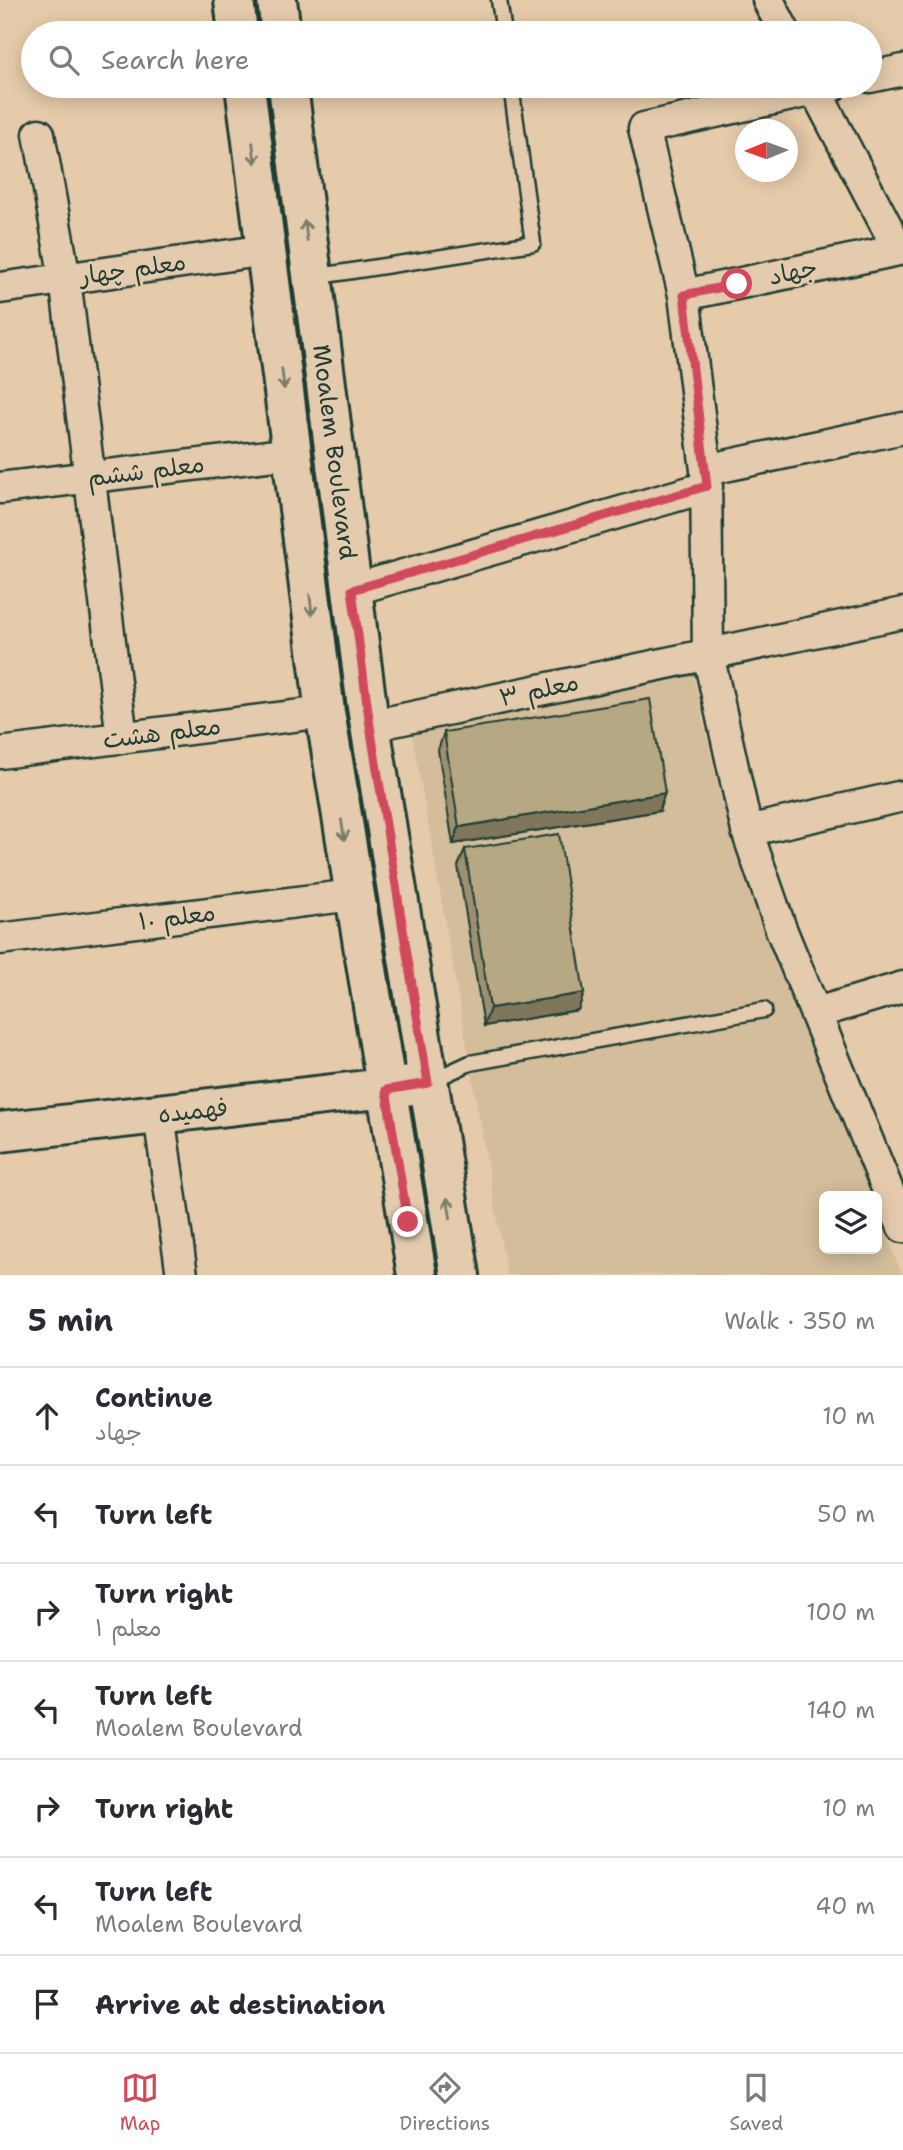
<!DOCTYPE html>
<html lang="en">
<head>
<meta charset="utf-8">
<style>
  :root { --surface:#fff; --page:#f2f2f3; --text:#2b2b33; --muted:#7c7c81; --line:#e1e1e2; --accent:#d1495b }
  body { margin:0; font-family:"Shantell Sans","Playpen Sans Arabic",sans-serif; background:var(--page); color:var(--text) }
  .controls { position:absolute; right:21px; bottom:21px; display:grid; overflow:hidden; border-radius:10px; box-shadow:0 4px 18px #0003 }
  .controls button { width:63px; height:63px; display:grid; place-items:center; padding:0; border:0; border-bottom:2px solid var(--line); background:var(--surface); color:var(--text); font:35px sans-serif }
  .compass { position:absolute; left:735px; top:119px; width:63px; height:63px; border-radius:50%; background:var(--surface); box-shadow:0 4px 18px #0003; rotate:269deg }
  .stop { position:absolute; width:21px; height:21px; margin:-16px; border:5px solid #d1495b; border-radius:50%; background:#fff }
  .stop.end { background:#d1495b; border-color:#fff; box-shadow:0 2px 7px #0008 }
  .list { margin:0; padding:0; list-style:none }
  h2 { display:flex; justify-content:space-between; align-items:center; height:91px; margin:0; padding:0 28px; font-size:30px }
  h2 small { font-size:23px; font-weight:400; color:var(--muted) }
  .list li { display:grid; grid-template-columns:46px 1fr auto; gap:21px; align-items:center; box-sizing:border-box; height:98px; padding:0 28px; border-top:2px solid var(--line) }
  .list b { display:block; font-size:26px; white-space:nowrap }
  .list p { margin:0; font-size:23px; white-space:nowrap; color:var(--muted) }
  .list em { font-size:23px; font-style:normal; color:var(--muted) }
  .icon { flex:none; width:38px; height:38px; fill:none; stroke:currentColor; stroke-width:2; stroke-linecap:round; stroke-linejoin:round }
  .map { position:relative; flex:none; width:903px; height:1275px; overflow:hidden }
  .search { position:absolute; background:var(--surface); box-shadow:0 4px 18px #0003; left:21px; right:21px; top:21px; height:77px; display:flex; align-items:center; gap:18px; box-sizing:border-box; padding:0 24px; border-radius:38px; color:var(--muted); font-size:26px }
  .sheet { height:777px; background:var(--surface) }
  nav { display:flex; justify-content:space-around; align-items:center; box-sizing:border-box; height:98px; border-top:2px solid var(--line); background:var(--surface); font-size:19px; color:var(--muted) }
  nav a { display:grid; justify-items:center; gap:4px }
  nav .on { color:var(--accent) }
  .map>svg:first-child { display:block }
  .built { fill:#d3bd9b }
  .lines { fill:none; stroke-linecap:round; stroke-linejoin:round }
  .lane-casing { stroke:#1f3d34; stroke-width:19 }
  .street-casing { stroke:#1f3d34; stroke-width:35 }
  .secondary-casing { stroke:#1f3d34; stroke-width:44 }
  .lane { stroke:#e5cbad; stroke-width:14 }
  .street { stroke:#e5cbad; stroke-width:30 }
  .secondary { stroke:#e5cbad; stroke-width:38 }
  .wall { fill:#9c9070; stroke:#1f3d34; stroke-width:2 }
  .shaded-wall { fill:#7f765b; stroke:#1f3d34; stroke-width:2 }
  .building { fill:#b5a882; stroke:#1f3d34; stroke-width:2 }
  .oneway { stroke:#787d6a }
  .route { stroke:#d1495b; stroke-width:9 }
  .labels { text-anchor:middle; dominant-baseline:central; stroke-width:6; stroke-linejoin:round; paint-order:stroke }
  .street-label { font-size:24px; fill:#1f3d34; stroke:#e5cbad }
</style>
</head>
<body>
<div class="map">
<svg width="903" height="1275" viewBox="0 0 903 1275">
  <rect width="100%" height="100%" fill="#e5cba9"/>
  <filter id="ink" filterUnits="userSpaceOnUse"><feTurbulence type="fractalNoise" baseFrequency=".0143" numOctaves="2"/><feDisplacementMap in="SourceGraphic" scale="14" xChannelSelector="R" yChannelSelector="G"/><feConvolveMatrix kernelMatrix="1 2 1 2 8 2 1 2 1" color-interpolation-filters="sRGB"/></filter>
  <g filter="url(#ink)">
    <path class="built" d="M692 670 725 817 748 884 871 1196H824V1249H877V1210L902 1275H507L412 732Z"/>
    <g class="lines">
      <defs>
        <path id="lane" d="M499 0 504 33
          M313 277 533 243 511 86
          M431 1081 470 1063 764 1010"/>
        <path id="street" d="M768 0 785 33
          M870 77 903 70
          M813 86 899 250
          M832 86 644 128 684 295 706 470 708 654 747 831 781 929 903 1227
          M39 134 65 279 122 738
          M0 288 266 250
          M684 295 903 249
          M706 470 903 428
          M0 488 292 453
          M352 590 707 487
          M370 726 903 613
          M0 753 325 712
          M747 831 903 796
          M0 939 353 895
          M816 1013 903 987
          M159 1115 182 1275"/>
        <g id="secondary">
          <path d="M234 0 238 33"/>
          <path d="M277 0 281 33"/>
          <path d="M245 86 325 712 417 1275"/>
          <path id="s1" d="M288 86 367 707 460 1275"/>
          <path d="M0 1132 412 1085"/>
        </g>
      </defs>
      <use href="#lane" class="lane-casing"/>
      <use href="#street" class="street-casing"/>
      <use href="#secondary" class="secondary-casing"/>
      <use href="#lane" class="lane"/>
      <use href="#street" class="street"/>
      <use href="#secondary" class="secondary"/>
    </g>
    <path class="wall" d="M444 732 659 811 453 844 438 750Z
      M465 849 584 993 578 1010 484 1026 458 866Z"/>
    <path class="shaded-wall" d="M665 793 659 811 453 844 459 827Z
      M584 993 578 1010 484 1026 490 1008Z"/>
    <path class="building" d="M650 699 665 793 459 827 444 732Z
      M559 834 584 993 490 1008 465 849Z"/>
    <defs><path id="oneway-shaft" d="M-6 0H5M1.5-3L5.5 0L1.5 3" fill="none" stroke-width="1.6" stroke-linecap="round" stroke-linejoin="round" transform="scale(1.75)"/></defs>
    <g class="oneway">
      <use href="#oneway-shaft" transform="translate(254 153) rotate(83)"/>
      <use href="#oneway-shaft" transform="translate(306 231) rotate(-97)"/>
      <use href="#oneway-shaft" transform="translate(283 379) rotate(83)"/>
      <use href="#oneway-shaft" transform="translate(311 605) rotate(83)"/>
      <use href="#oneway-shaft" transform="translate(343 830) rotate(81)"/>
      <use href="#oneway-shaft" transform="translate(449 1208) rotate(-99)"/>
    </g>
  </g>
  <g class="lines" filter="url(#ink)">
    <path class="route" d="M408 1222 386 1090 428 1083 370 726 352 590 707 486 684 295 737 284"/>
  </g>
  <g class="labels">
    <g class="street-label">
      <text transform="translate(133 269) rotate(-8)">معلم چهار</text>
      <text transform="translate(793 272) rotate(-12)">جهاد</text>
      <text stroke="none"><textPath href="#s1" startOffset="369">Moalem Boulevard</textPath></text>
      <text transform="translate(146 471) rotate(-7)">معلم ششم</text>
      <text transform="translate(539 690) rotate(-12)">معلم ۳</text>
      <text transform="translate(162 733) rotate(-7)">معلم هشت</text>
      <text transform="translate(177 917) rotate(-7)">معلم ۱۰</text>
      <text transform="translate(193 1111) rotate(-6)">فهمیده</text>
    </g>
  </g>
</svg>
<div class="controls">
<button><svg class="icon" aria-label="layers" viewBox="0 0 24 24"><path d="M12 4l9 5-9 5-9-5zM3 14l9 5 9-5"/></svg></button>
</div>
<svg class="compass" viewBox="-18 -18 36 36"><path d="M0-13l5 13h-10z" fill="#e53935"/><path d="M0 13l5-13h-10z" fill="#7c7c81"/></svg>
<div class="stop" style="left:737px;top:284px"></div>
<div class="stop end" style="left:408px;top:1222px"></div>
<div class="search"><svg class="icon" aria-label="search" viewBox="0 0 24 24"><circle cx="10" cy="10" r="6"/><path d="M15 15l6 6"/></svg>Search here</div>
</div>
<section class="sheet">
<h2>5 min<small>Walk · 350 m</small></h2>
<ul class="list">
<li><svg class="icon" aria-label="ahead" viewBox="0 0 24 24"><path d="M12 20V5M6 11l6-6 6 6"/></svg><div><b>Continue</b><p>جهاد</p></div><em>10 m</em></li>
<li><svg class="icon" aria-label="left" viewBox="0 0 24 24"><path d="M17 20v-9H6M10 6l-5 5 5 5"/></svg><div><b>Turn left</b></div><em>50 m</em></li>
<li><svg class="icon" aria-label="right" viewBox="0 0 24 24"><path d="M7 20v-9h11M14 6l5 5-5 5"/></svg><div><b>Turn right</b><p>معلم ۱</p></div><em>100 m</em></li>
<li><svg class="icon" aria-label="left" viewBox="0 0 24 24"><path d="M17 20v-9H6M10 6l-5 5 5 5"/></svg><div><b>Turn left</b><p>Moalem Boulevard</p></div><em>140 m</em></li>
<li><svg class="icon" aria-label="right" viewBox="0 0 24 24"><path d="M7 20v-9h11M14 6l5 5-5 5"/></svg><div><b>Turn right</b></div><em>10 m</em></li>
<li><svg class="icon" aria-label="left" viewBox="0 0 24 24"><path d="M17 20v-9H6M10 6l-5 5 5 5"/></svg><div><b>Turn left</b><p>Moalem Boulevard</p></div><em>40 m</em></li>
<li><svg class="icon" aria-label="arrive" viewBox="0 0 24 24"><path d="M6 21V4h12l-3 4 3 4H6"/></svg><div><b>Arrive at destination</b></div></li>
</ul>
</section>
<nav>
<a class="on"><svg class="icon" aria-label="map" viewBox="0 0 24 24"><path d="M3 6l6-2 6 2 6-2v14l-6 2-6-2-6 2zM9 4v14M15 6v14"/></svg>Map</a>
<a><svg class="icon" aria-label="directions" viewBox="0 0 24 24"><path d="M12 3l9 9-9 9-9-9zM9 14v-3h6M13 9l2 2-2 2"/></svg>Directions</a>
<a><svg class="icon" aria-label="saved" viewBox="0 0 24 24"><path d="M7 4h10v16l-5-4-5 4z"/></svg>Saved</a>
</nav>
</body>
</html>
